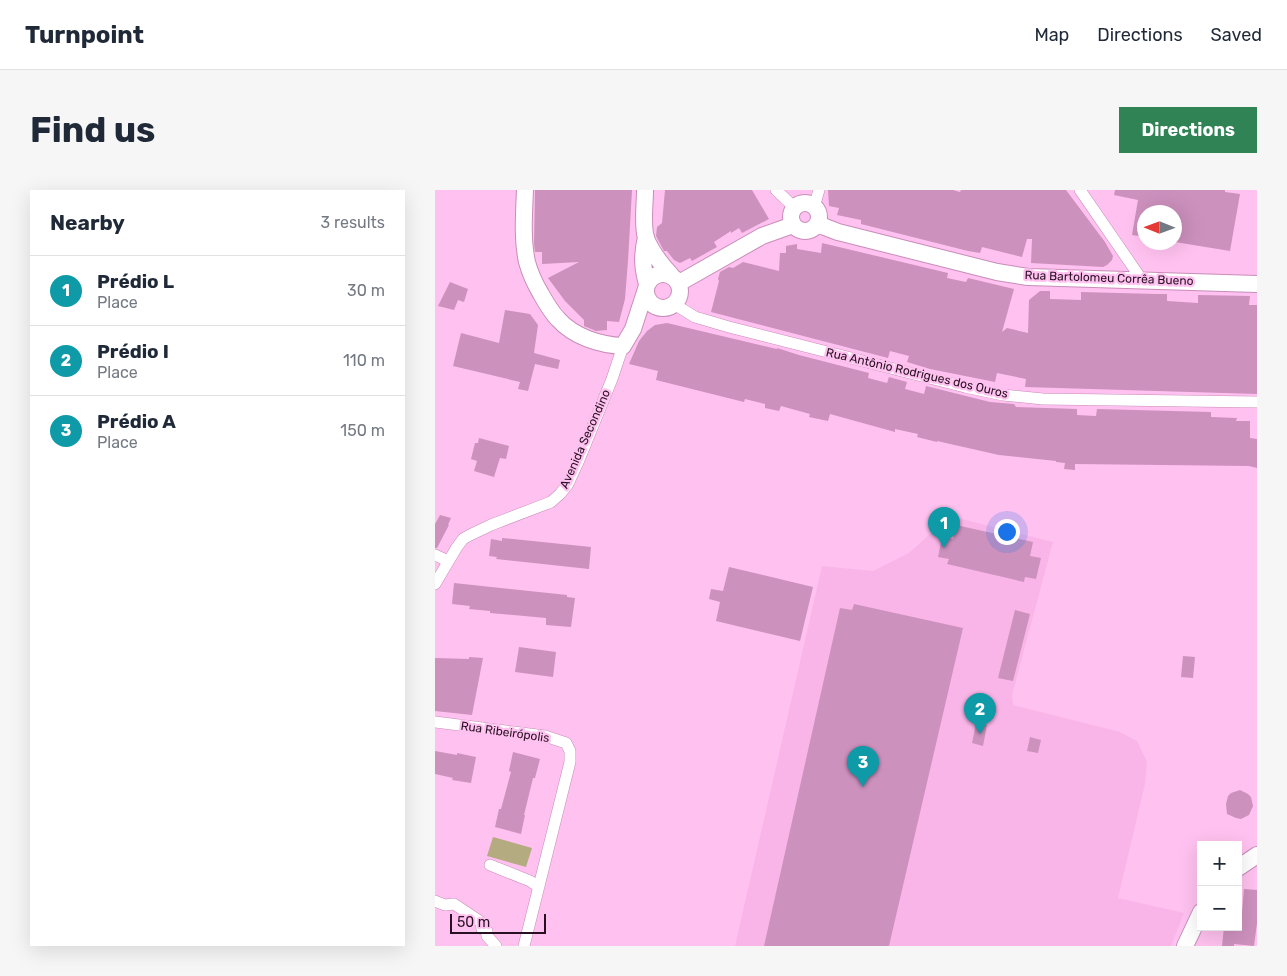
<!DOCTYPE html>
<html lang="en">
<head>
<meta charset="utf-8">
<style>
  :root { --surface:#fff; --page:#f6f6f7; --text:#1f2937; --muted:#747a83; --line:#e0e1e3; --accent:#2f8355 }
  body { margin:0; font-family:Rubik,sans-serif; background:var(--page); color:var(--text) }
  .controls { position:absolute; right:15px; bottom:15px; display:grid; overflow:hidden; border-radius:0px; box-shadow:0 5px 20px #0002 }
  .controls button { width:45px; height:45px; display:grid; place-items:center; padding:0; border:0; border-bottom:1px solid var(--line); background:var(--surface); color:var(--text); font:25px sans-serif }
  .compass { position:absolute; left:702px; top:15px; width:45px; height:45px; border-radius:50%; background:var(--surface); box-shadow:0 5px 20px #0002; rotate:271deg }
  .scale { position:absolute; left:15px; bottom:12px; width:96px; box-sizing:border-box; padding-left:5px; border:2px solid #261021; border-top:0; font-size:14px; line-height:18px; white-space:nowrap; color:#261021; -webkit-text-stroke:4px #ffc1ef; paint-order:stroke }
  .you { position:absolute; left:571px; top:341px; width:18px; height:18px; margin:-12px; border:4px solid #fff; border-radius:50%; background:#1a73e8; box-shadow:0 0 0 8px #1a73e833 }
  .badge { display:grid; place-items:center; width:32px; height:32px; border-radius:50%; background:var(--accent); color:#fff; font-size:16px; font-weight:700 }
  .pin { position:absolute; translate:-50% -41px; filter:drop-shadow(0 1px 2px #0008) }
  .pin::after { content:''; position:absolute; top:26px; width:18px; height:15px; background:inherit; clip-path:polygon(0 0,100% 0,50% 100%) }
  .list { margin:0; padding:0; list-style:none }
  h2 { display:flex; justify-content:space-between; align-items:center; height:65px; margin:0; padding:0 20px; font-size:21px }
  h2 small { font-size:16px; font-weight:400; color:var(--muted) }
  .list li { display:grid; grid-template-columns:32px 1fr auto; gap:15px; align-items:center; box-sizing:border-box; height:70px; padding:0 20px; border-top:1px solid var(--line) }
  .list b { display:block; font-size:19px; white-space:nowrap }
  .list p { margin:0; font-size:16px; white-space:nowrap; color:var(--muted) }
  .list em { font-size:16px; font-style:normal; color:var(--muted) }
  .map { position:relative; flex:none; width:822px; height:756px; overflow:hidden; border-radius:0px }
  header { display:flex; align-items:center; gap:30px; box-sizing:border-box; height:70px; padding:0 25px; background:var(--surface); border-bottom:1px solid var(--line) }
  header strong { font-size:24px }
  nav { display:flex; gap:28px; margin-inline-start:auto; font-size:18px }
  .intro { display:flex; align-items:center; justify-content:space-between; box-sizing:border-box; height:120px; padding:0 30px }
  h1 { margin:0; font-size:35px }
  .button { padding:12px 22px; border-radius:0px; background:var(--accent); color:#fff; font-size:18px; font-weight:700 }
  main { display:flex; gap:30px; padding:0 30px }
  aside { flex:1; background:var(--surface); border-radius:0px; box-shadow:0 5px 20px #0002 }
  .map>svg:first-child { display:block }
  .built { fill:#fab5e8 }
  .green { fill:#b5ab80 }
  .building { fill:#cd91be }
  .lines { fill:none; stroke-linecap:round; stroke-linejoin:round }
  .street-casing { stroke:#c88db9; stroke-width:12 }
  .secondary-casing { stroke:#c88db9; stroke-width:18 }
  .street { stroke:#fff; stroke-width:11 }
  .secondary { stroke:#fff; stroke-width:16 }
  .labels { text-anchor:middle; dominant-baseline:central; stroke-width:4.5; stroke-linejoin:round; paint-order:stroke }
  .street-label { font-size:12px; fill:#261021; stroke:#ffc1ef }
</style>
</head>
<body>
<header>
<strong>Turnpoint</strong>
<nav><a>Map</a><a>Directions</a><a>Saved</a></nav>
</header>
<div class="intro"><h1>Find us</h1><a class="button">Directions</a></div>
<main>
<aside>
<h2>Nearby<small>3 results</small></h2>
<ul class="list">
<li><span class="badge" style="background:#0f9aa8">1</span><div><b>Prédio L</b><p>Place</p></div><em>30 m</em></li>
<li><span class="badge" style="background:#0f9aa8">2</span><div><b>Prédio I</b><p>Place</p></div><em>110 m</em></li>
<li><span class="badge" style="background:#0f9aa8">3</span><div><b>Prédio A</b><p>Place</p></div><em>150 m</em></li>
</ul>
</aside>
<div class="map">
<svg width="822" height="756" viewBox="0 0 822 756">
  <rect width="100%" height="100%" fill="#ffc1ef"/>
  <path class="built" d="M515 326 618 352 577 505 578 515 685 542 702 551 712 572 710 594 683 708 749 723 736 756H300L387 376 438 381 474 363Z"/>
  <path class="green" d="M58 647 97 658 91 677 52 666Z"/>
  <path class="building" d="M100 0H197L193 71 190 109 184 132 172 131V140L161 141 149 136V130L130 111 113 88 144 72 107 74V62H100L99 54Z
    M230 0H317L334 29 307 43 304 38 296 43V41L279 52 282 57 257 71 255 68 245 73 239 70 232 61H229L221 46 222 37 227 33Z
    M393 0H518L525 2 526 0H631L670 52 678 66 677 70 672 75 668 77 596 73 597 49H592L587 67 547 57 545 63 533 61 426 34V30L402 25 404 18 394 16Z
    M680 0H790V2L805 4 795 61 740 52V22H710V47L697 45 703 10 679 5Z
    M387 53 513 83 512 88 531 92 533 88 579 99 567 142 572 138 593 143 594 110 605 101H615V109L646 110V102L721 104H732V111L763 113V105L815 106 814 115H822V204L590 197 591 189 562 183 560 192 495 179 472 172 474 166 455 161 453 168 276 122 284 91 283 89 285 82 294 77 298 78 308 72 344 81 345 63H351V56L362 54V59L386 63Z
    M15 92 33 99 29 112 23 110 19 120 3 116Z
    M70 120 95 124 103 135 99 163 125 170 123 179 100 174 93 201 83 199 85 192 18 176 26 143 64 153Z
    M232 133 342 159V158L364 165 434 183 433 188 452 193 454 187 472 192 470 199 489 204 491 196 555 212 579 214 581 217 642 219V225L661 226 662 219 776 222V227L802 228 801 231H815V248L822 249V278L814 276 640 274V280L629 279 630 273 621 272V271L564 265 502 251V252L482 247 483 244 460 239V242L395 224 393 231 374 227 375 224 346 216 344 221 330 218V214L310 209 309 212 221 190 223 181 194 174 204 151 212 141 220 135Z
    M44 248 74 256 71 269 65 268 59 287 39 281 42 271 36 269 40 253H43Z
    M5 325 16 328 13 335H14L2 358H0V334Z
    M521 335 598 352 595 366 606 368 601 389 590 387 589 392 512 374 514 369 503 367 507 347 518 349Z
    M67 348 156 357 154 379 61 369 62 367 54 366 56 349 67 351Z
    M294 377 378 397 365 451 281 431 285 412 274 409 276 399 288 401Z
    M19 393 132 405V407L140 408 136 437 111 435V428L55 423V421L34 419 35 416 17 414Z
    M419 414 528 438 454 756H329L405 418 417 420Z
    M580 420 595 424 578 491 563 488Z
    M84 457 121 462 118 487 80 482Z
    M748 466 760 467 758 488 746 487Z
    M34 467 48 468 37 525 0 521V468L34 469Z
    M541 533 552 535 548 556 537 553Z
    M595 547 606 550 603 563 592 561Z
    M0 561 22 565V563L41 567 36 593 17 590 18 588 0 584Z
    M78 562 105 569 100 588H98L89 625H90L86 644 60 637 64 619H66L76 582 74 581Z
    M805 600 813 604 816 607 818 616 814 625 806 629 801 628 792 624 791 614 793 606 796 603Z
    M809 699 822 700V733L819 756 799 754V756H787L789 737H803V734L806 735Z"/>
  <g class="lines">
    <defs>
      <path id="street" d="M341 0 360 18
        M645 0 707 90
        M379 17 384 0
        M239 114 260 127 294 137 530 197 568 205 608 209 822 212
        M0 365 13 371
        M0 394 22 357 28 349 35 345 56 335 116 312 125 304 133 294 144 270 177 189 188 156
        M0 532 110 546 131 553 135 561V572L89 756
        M55 675 95 691 104 697
        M0 711 10 715 19 714 46 732 47 739 52 741V746L61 756"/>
      <path id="secondary" d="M90 0C89 24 87 49 92 72 95 83 100 94 106 104 111 113 116 122 123 129 139 147 165 155 188 156L198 139 211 99
        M210 0C210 14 207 35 211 48 216 62 226 74 236 85
        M356 27a14 14 0 1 1 28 0a14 14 0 1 1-28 0Z
        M383 33 390 37 403 42 562 82 593 87 822 94
        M211 47C207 65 207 76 212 94
        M211 101a17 17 0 1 1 34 0a17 17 0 1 1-34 0Z
        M244 93 327 46 358 35
        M803 678 822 665
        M750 756 766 722"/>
    </defs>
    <use href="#street" class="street-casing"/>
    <use href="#secondary" class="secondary-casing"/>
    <use href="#street" class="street"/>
    <use href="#secondary" class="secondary"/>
  </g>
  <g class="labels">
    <g class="street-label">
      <text transform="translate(674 88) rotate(2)">Rua Bartolomeu Corrêa Bueno</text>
      <text transform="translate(482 183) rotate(13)">Rua Antônio Rodrigues dos Ouros</text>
      <text transform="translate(150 249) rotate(-66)">Avenida Secondino</text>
      <text transform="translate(70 542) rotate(8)">Rua Ribeirópolis</text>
    </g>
  </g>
</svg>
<div class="controls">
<button>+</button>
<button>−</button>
</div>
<svg class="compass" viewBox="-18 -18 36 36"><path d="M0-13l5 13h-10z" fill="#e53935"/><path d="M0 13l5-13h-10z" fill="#747a83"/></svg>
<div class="scale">50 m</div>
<div class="you"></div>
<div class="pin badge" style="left:509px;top:358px;background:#0f9aa8">1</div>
<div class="pin badge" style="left:545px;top:544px;background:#0f9aa8">2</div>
<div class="pin badge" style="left:428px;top:597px;background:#0f9aa8">3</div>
</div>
</main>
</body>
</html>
